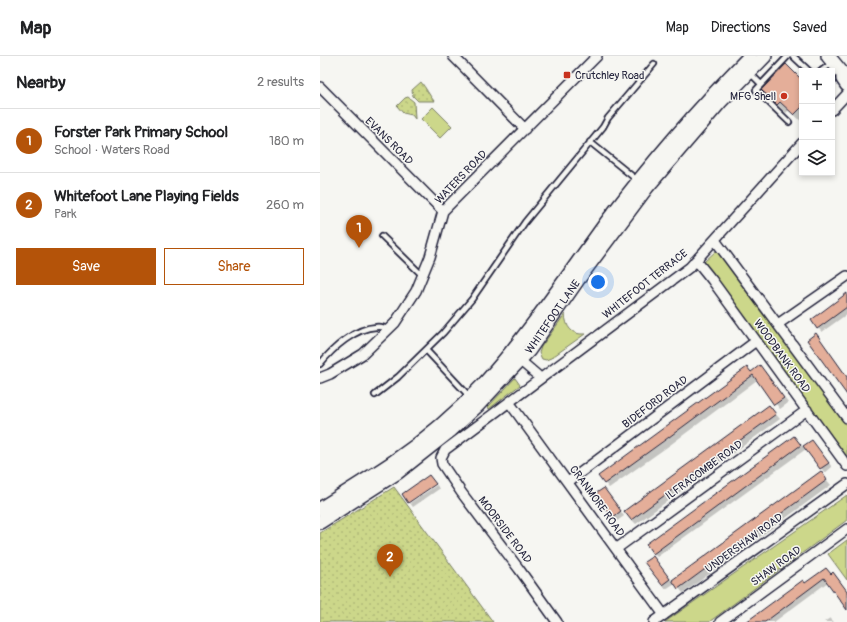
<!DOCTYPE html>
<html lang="en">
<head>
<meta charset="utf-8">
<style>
  :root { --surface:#fff; --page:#f2f2f2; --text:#202124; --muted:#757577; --line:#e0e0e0; --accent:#b45309 }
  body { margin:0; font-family:Pangolin,sans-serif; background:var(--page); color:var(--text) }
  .controls { position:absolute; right:12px; top:12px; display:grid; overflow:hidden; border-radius:0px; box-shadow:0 2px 6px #0003 }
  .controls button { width:36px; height:36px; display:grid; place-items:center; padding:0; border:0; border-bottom:1px solid var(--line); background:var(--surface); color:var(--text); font:20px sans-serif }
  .you { position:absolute; left:278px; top:226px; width:14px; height:14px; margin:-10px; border:3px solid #fff; border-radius:50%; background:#1a73e8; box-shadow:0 0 0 6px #1a73e833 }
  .badge { display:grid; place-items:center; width:26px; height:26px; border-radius:50%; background:var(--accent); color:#fff; font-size:13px; font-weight:700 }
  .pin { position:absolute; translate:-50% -33px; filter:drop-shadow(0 1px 2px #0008) }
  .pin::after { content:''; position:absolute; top:21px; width:14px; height:12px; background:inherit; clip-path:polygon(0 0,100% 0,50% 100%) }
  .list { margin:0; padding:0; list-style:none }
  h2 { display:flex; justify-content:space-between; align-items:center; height:52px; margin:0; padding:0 16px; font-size:17px }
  h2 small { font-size:13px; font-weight:400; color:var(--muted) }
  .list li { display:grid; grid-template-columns:26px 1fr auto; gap:12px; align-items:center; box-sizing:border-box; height:64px; padding:0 16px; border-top:1px solid var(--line) }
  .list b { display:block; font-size:15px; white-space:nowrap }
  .list p { margin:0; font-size:13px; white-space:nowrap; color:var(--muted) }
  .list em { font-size:13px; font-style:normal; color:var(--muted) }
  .actions { display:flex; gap:8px; padding:12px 16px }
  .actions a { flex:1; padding:9px 0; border:1px solid var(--accent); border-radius:0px; text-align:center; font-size:14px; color:var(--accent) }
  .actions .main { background:var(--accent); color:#fff }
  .icon { flex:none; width:22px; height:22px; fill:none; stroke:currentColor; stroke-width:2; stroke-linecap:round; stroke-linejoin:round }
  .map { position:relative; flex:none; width:527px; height:566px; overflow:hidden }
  header { display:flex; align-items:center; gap:24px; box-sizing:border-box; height:56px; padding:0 20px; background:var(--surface); border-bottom:1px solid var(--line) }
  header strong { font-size:19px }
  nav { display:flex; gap:22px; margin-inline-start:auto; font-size:14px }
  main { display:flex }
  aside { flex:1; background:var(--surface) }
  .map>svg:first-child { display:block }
  .grass { fill:#ccd78a; stroke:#777c62 }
  .park { fill:url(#park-dots); stroke:#777c62 }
  .shadow { fill:#0003 }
  .building { fill:#e4ae99; stroke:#22223b }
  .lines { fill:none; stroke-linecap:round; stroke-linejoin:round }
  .lane-casing { stroke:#22223b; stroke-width:8 }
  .street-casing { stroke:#22223b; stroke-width:12 }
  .secondary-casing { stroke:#22223b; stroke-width:16 }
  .path { stroke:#22223b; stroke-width:1.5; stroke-dasharray:1 3; stroke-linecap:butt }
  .lane { stroke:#f6f6f2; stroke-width:4.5 }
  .street { stroke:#f6f6f2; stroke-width:9 }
  .secondary { stroke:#f6f6f2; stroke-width:13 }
  .poi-dot { fill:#c8321e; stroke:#f6f6f2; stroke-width:1.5 }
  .labels { text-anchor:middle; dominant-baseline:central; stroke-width:3; stroke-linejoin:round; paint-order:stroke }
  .poi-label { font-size:11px; fill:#22223b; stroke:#f6f6f2; text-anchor:start }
  .street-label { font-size:11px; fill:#22223b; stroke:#f6f6f2 }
</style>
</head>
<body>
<header>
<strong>Map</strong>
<nav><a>Map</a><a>Directions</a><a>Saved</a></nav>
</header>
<main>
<aside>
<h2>Nearby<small>2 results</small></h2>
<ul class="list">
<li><span class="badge">1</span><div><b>Forster Park Primary School</b><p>School · Waters Road</p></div><em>180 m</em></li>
<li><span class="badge">2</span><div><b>Whitefoot Lane Playing Fields</b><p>Park</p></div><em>260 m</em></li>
</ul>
<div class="actions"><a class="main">Save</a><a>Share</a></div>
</aside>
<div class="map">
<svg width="527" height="566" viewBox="0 0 527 566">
  <defs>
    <pattern id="park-dots" width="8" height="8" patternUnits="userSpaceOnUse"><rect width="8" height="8" fill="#ccd78a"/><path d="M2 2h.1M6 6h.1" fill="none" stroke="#afb878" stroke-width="1.8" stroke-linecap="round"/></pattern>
  </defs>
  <rect width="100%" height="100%" fill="#f6f6f2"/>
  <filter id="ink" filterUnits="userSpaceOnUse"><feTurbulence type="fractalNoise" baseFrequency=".025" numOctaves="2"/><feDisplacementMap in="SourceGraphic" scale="8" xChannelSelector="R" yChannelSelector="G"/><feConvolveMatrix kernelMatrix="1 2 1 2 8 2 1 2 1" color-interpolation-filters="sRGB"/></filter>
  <g filter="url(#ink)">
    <path class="grass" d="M113 51 132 70 120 82 101 63Z
      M397 194 527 370V401L384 206Z
      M245 258C246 271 251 279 265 278L231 302 226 304 222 303 219 297 221 291Z
      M195 322 200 329 169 353 168 351Z
      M527 439V464L389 566H345Z
      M527 484V524L508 498Z"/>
    <path class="park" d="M101 26C106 32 109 39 114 45H98L93 40 92 34Z
      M88 41 94 46 95 63 92 59 83 57 77 50 85 42Z
      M74 431 173 566H0V477Z"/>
    <path class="shadow" d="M482 25V66L469 54 466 57 443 34Z
      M527 242V258L502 276 498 272Z
      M496 278 527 320V337Z
      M427 312 432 316 445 315 468 347 460 353 437 324 350 389 289 432 285 427Z
      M449 350 460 363 316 468 312 464 306 456Z
      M474 381 483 391 492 385 512 411 505 417 486 393 337 501 333 497Z
      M500 416 511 429 363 537 355 527 346 533 342 529 333 501 352 525Z
      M117 429 119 433 93 451 90 447Z
      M288 437 304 460 297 465 293 461Z
      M513 518 527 535V552L508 526 454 566H427L485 528Z
      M510 562 514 566H504Z"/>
    <path class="building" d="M466 8 482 24V51L474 59 460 46 457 49 441 34Z
      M527 237V251L497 273 491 264Z
      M496 277 527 321V339L487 284Z
      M440 309 464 342 454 349 433 319 345 384 284 428 278 420 427 311 431 316Z
      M449 349 456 358 311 464 304 455Z
      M474 380 481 389 333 498 326 488Z
      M492 384 509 407 500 413 483 390Z
      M501 415 507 424 358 533 352 524Z
      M109 419 116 428 88 447 82 438Z
      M284 432 301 455 292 462 275 438Z
      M333 500 350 523 342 529 324 506Z
      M506 512 511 518 513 516 527 535V554L504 522 445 566H426L483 524 485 527Z"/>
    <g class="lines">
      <defs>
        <path id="lane" d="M468 0 436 34 469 66
          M473 0 489 15
          M501 15 508 10
          M430 17 441 28
          M270 86 317 124
          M62 180 102 219
          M106 294 150 341
          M0 308C13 292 35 272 56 271 60 270 65 272 68 273
          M55 339 78 321 123 277 152 243 205 166 283 71 288 62 334 8"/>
        <path id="street" d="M133 0 205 73
          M0 31 123 155
          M512 54 527 38
          M395 184 527 362
          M375 205 380 209 392 224 527 410
          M458 268 527 220
          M196 301 217 319 220 323
          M0 322 10 318 43 298 75 267 96 235 110 201 123 155 277 0
          M189 346 344 559
          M248 426 436 285
          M296 493 487 354
          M237 566 199 513 141 436 122 408 121 402 125 394 370 211 482 87
          M334 566 527 428
          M400 566 527 473"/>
        <g id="secondary">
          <path d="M508 0 523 18V23L527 29"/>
          <path d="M0 453C24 438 48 423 72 407 104 385 136 358 163 329 210 277 248 219 289 163 332 106 380 51 430 0"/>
          <path id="s1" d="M0 466 78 416 130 375 157 350 209 294 259 222 327 131 400 46 445 0"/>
        </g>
      </defs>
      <use href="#lane" class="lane-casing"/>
      <use href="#street" class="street-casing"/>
      <use href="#secondary" class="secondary-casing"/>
      <path class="path" d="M444 279 451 274"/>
      <use href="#lane" class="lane"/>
      <use href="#street" class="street"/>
      <use href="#secondary" class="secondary"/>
    </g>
  </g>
  <g class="poi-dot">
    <rect x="243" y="15" width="8" height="8" rx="2"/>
    <circle cx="464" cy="40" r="4"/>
  </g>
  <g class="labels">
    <g class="poi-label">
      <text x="255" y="19">Crutchley Road</text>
      <text x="456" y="40" text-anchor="end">MFG Shell</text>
    </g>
    <g class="street-label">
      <text transform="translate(69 85) rotate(45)">EVANS ROAD</text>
      <text transform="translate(141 121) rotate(-46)">WATERS ROAD</text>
      <text transform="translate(325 228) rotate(-38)">WHITEFOOT TERRACE</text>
      <text stroke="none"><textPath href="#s1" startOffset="313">WHITEFOOT LANE</textPath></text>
      <text transform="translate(462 300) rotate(54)">WOODBANK ROAD</text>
      <text transform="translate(335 346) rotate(-37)">BIDEFORD ROAD</text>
      <text transform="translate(384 414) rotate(-36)">ILFRACOMBE ROAD</text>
      <text transform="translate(277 445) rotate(54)">CRANMORE ROAD</text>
      <text transform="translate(185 474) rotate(53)">MOORSIDE ROAD</text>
      <text transform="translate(424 487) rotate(-36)">UNDERSHAW ROAD</text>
      <text transform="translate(456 510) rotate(-36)">SHAW ROAD</text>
    </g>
  </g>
</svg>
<div class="controls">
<button>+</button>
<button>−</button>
<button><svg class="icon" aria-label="layers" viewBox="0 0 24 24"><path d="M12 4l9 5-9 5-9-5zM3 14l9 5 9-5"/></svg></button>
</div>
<div class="you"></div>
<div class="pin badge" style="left:39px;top:192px">1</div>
<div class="pin badge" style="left:70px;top:521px">2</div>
</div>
</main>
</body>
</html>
